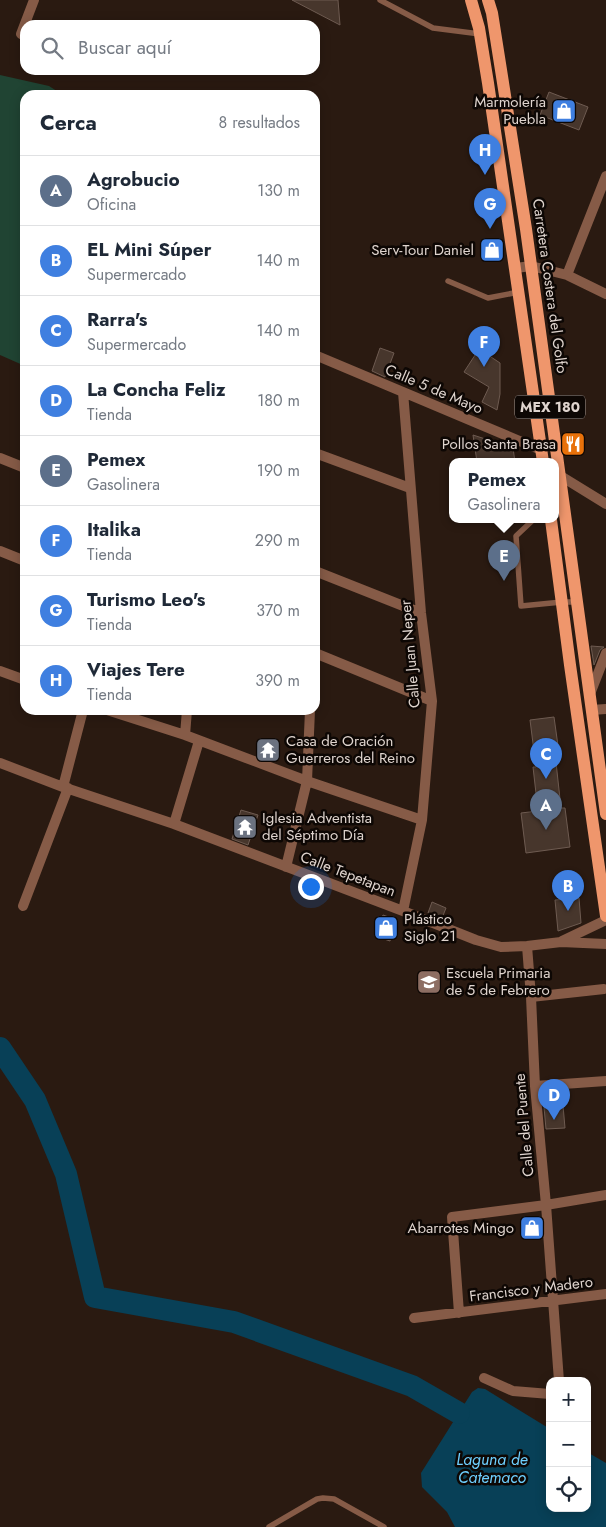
<!DOCTYPE html>
<html lang="es">
<head>
<meta charset="utf-8">
<style>
  :root { --surface:#fff; --page:#f2f2f3; --text:#1f2937; --muted:#747a83; --line:#e0e1e3; --accent:#7f5c67 }
  body { margin:0; font-family:Jost,sans-serif; background:var(--page); color:var(--text) }
  .controls { position:absolute; right:15px; bottom:15px; display:grid; overflow:hidden; border-radius:10px; box-shadow:0 2px 12px #0003 }
  .controls button { width:45px; height:45px; display:grid; place-items:center; padding:0; border:0; border-bottom:1px solid var(--line); background:var(--surface); color:var(--text); font:25px sans-serif }
  .you { position:absolute; left:310px; top:886px; width:18px; height:18px; margin:-12px; border:4px solid #fff; border-radius:50%; background:#1a73e8; box-shadow:0 0 0 8px #1a73e833 }
  .badge { display:grid; place-items:center; width:32px; height:32px; border-radius:50%; background:var(--accent); color:#fff; font-size:16px; font-weight:700 }
  .pin { position:absolute; translate:-50% -41px; filter:drop-shadow(0 1px 2px #0008) }
  .pin::after { content:''; position:absolute; top:26px; width:18px; height:15px; background:inherit; clip-path:polygon(0 0,100% 0,50% 100%) }
  .popup { position:absolute; left:449px; top:458px; width:110px; height:65px; box-sizing:border-box; display:grid; place-content:center; border-radius:10px; background:var(--surface); filter:drop-shadow(0 1px 4px #0005); font-size:16px; white-space:nowrap; color:var(--muted) }
  .popup b { font-size:19px; color:var(--text) }
  .popup::after { content:''; position:absolute; left:50%; top:100%; margin-left:-10px; border:10px solid transparent; border-top-color:var(--surface) }
  .list { margin:0; padding:0; list-style:none }
  h2 { display:flex; justify-content:space-between; align-items:center; height:65px; margin:0; padding:0 20px; font-size:21px }
  h2 small { font-size:16px; font-weight:400; color:var(--muted) }
  .list li { display:grid; grid-template-columns:32px 1fr auto; gap:15px; align-items:center; box-sizing:border-box; height:70px; padding:0 20px; border-top:1px solid var(--line) }
  .list b { display:block; font-size:19px; white-space:nowrap }
  .list p { margin:0; font-size:16px; white-space:nowrap; color:var(--muted) }
  .list em { font-size:16px; font-style:normal; color:var(--muted) }
  .icon { flex:none; width:28px; height:28px; fill:none; stroke:currentColor; stroke-width:2; stroke-linecap:round; stroke-linejoin:round }
  .map { position:relative; flex:none; width:606px; height:1527px; overflow:hidden }
  .search { position:absolute; background:var(--surface); box-shadow:0 2px 12px #0003; left:20px; top:20px; width:300px; height:55px; display:flex; align-items:center; gap:12px; box-sizing:border-box; padding:0 18px; border-radius:15px; color:var(--muted); font-size:19px }
  .panel { position:absolute; background:var(--surface); box-shadow:0 2px 12px #0003; left:20px; top:90px; width:300px; height:625px; border-radius:15px }
  .map>svg:first-child { display:block }
  .green { fill:#204433 }
  .water { fill:#084057 }
  .lines { fill:none; stroke-linecap:round; stroke-linejoin:round }
  .river { stroke:#084057; stroke-width:22 }
  .building { fill:#47362c; stroke:#6e5b51 }
  .lane { stroke:#865b47; stroke-width:5.5 }
  .street { stroke:#865b47; stroke-width:10 }
  .primary { stroke:#ef966c; stroke-width:12 }
  .labels { text-anchor:middle; dominant-baseline:central; stroke-width:5; stroke-linejoin:round; paint-order:stroke }
  .shield { fill:#0d0704; stroke:#a09691; stroke-width:1 }
  .shield-label { font-size:14px; font-weight:bold; fill:#dfd4ce }
  .poi-label { font-size:15px; fill:#dfd4ce; stroke:#0d0704; text-anchor:end }
  .street-label { font-size:15px; fill:#dfd4ce; stroke:#0d0704 }
  .water-label { font-size:16px; font-style:italic; fill:#6ecffe; stroke:#0d0704 }
</style>
</head>
<body>
<div class="map">
<svg width="606" height="1527" viewBox="0 0 606 1527">
  <rect width="100%" height="100%" fill="#2a1a11"/>
  <path class="green" d="M0 75 49 86 63 95H25V366L0 355Z"/>
  <path class="water" d="M478 1388 485 1389 550 1429V1508H587V1452L606 1463V1527H455L447 1512 422 1487 421 1473 472 1392Z"/>
  <g class="lines">
    <path class="river" d="M0 1048 35 1100 66 1174 95 1297 234 1322 412 1386 459 1413"/>
  </g>
  <path class="building" d="M292 0H338L340 25Z
    M549 92 588 107 579 130 540 115Z
    M380 348 394 353 385 377 372 371Z
    M479 349 500 363V394L497 410 482 402 489 387 464 372Z
    M579 434 580 453H567L566 435Z
    M473 435 513 448 515 462H477Z
    M591 646 604 647 600 650 594 665Z
    M554 717 559 753H555L561 808H565L570 847 526 853 521 813 538 811 533 767H536L530 720Z
    M263 740 279 745 273 760 258 755Z
    M241 810 258 815 248 845 232 839Z
    M579 898 581 923 558 931 555 900Z
    M432 902 446 908 442 918 428 913Z
    M383 915 397 920 390 941 375 936Z
    M562 1094 565 1128 546 1129 543 1096Z
    M538 1218 541 1236 525 1237 523 1219Z"/>
  <g class="lines">
    <path class="lane" d="M380 0 433 28 480 34
      M448 281 488 298 519 292
      M533 520 516 536 521 606 562 602H576
      M269 1527 317 1499 323 1498 334 1499 384 1527"/>
    <path class="street" d="M21 34 34 0
      M516 268 531 266 567 275 606 294
      M567 275 606 176
      M315 355 541 450
      M315 453 410 488
      M0 458 25 468
      M559 475 606 504
      M0 551 25 561
      M315 571 421 613
      M315 653 432 701
      M0 671 25 680
      M590 694 606 653
      M107 710 185 735 307 781 422 820
      M591 710 606 709
      M185 735 187 710
      M0 763 63 787 174 824 403 911 476 940 501 947 527 946 561 942 606 944
      M63 787 83 710
      M174 824 199 741
      M286 867 307 781 310 710
      M23 906 68 788
      M403 911 422 820 432 701 421 613 403 392
      M562 941 606 920
      M527 946 531 997 535 1086 546 1205 559 1381
      M531 997 604 989
      M535 1086 606 1081
      M459 1313 452 1217 546 1205 606 1195
      M414 1318 606 1294
      M484 1378 513 1391 550 1394"/>
    <path class="primary" d="M471 0 479 28 488 83 543 462
      M488 0 492 13 501 70 526 229 606 814
      M551 520 570 665 606 916"/>
  </g>
  <defs>
    <symbol id="shop-square" viewBox="-11 -11 22 22"><rect x="-9" y="-9" width="18" height="18" rx="4" fill="#3f7fe0" stroke="#0d0704"/><path d="M-5-2.5h2.3a2.7 3.5 0 0 1 5.4 0H5L5.5 6h-11ZM-1.5-2.5h3a1.5 2.3 0 0 0-3 0Z" fill="#fff"/></symbol>
    <symbol id="restaurant-square" viewBox="-11 -11 22 22"><rect x="-9" y="-9" width="18" height="18" rx="4" fill="#e8710a" stroke="#0d0704"/><path d="M-5-6h1v4h1v-4h1v4h1v-4h1v5L-1.5 .5V6h-2V.5L-5-1ZM5-6V6H3V1.5H1.5Q1.5-4 5-6Z" fill="#fff"/></symbol>
    <symbol id="temple-square" viewBox="-11 -11 22 22"><rect x="-9" y="-9" width="18" height="18" rx="4" fill="#6b7280" stroke="#0d0704"/><path d="M0-6L5-2H3V0L6.5 2.5H4V6H1.5V3h-3V6H-4V2.5H-6.5L-3 0V-2H-5Z" fill="#fff"/></symbol>
    <symbol id="school-square" viewBox="-11 -11 22 22"><rect x="-9" y="-9" width="18" height="18" rx="4" fill="#8d6e63" stroke="#0d0704"/><path d="M0-5L7-2L0 1L-7-2ZM-4 1L0 2.5L4 1V4Q0 6-4 4Z" fill="#fff"/></symbol>
  </defs>
  <g fill-rule="evenodd">
    <use href="#shop-square" x="550" y="97" width="28" height="28"/>
    <use href="#shop-square" x="478" y="236" width="28" height="28"/>
    <use href="#restaurant-square" x="559" y="430" width="28" height="28"/>
    <use href="#temple-square" x="254" y="736" width="28" height="28"/>
    <use href="#temple-square" x="231" y="813" width="28" height="28"/>
    <use href="#shop-square" x="372" y="914" width="28" height="28"/>
    <use href="#school-square" x="415" y="968" width="28" height="28"/>
    <use href="#shop-square" x="518" y="1214" width="28" height="28"/>
  </g>
  <g class="labels">
    <rect class="shield" x="515" y="395.5" width="70" height="23" rx="4"/>
    <g class="shield-label">
      <text x="550" y="407">MEX 180</text>
    </g>
    <g class="poi-label">
      <text x="546" y="102">Marmolería<tspan x="546" dy="17">Puebla</tspan></text>
      <text x="474" y="250">Serv-Tour Daniel</text>
      <text x="556" y="444">Pollos Santa Brasa</text>
      <text x="286" y="741" text-anchor="start">Casa de Oración<tspan x="286" dy="17">Guerreros del Reino</tspan></text>
      <text x="262" y="818" text-anchor="start">Iglesia Adventista<tspan x="262" dy="17">del Séptimo Día</tspan></text>
      <text x="404" y="919" text-anchor="start">Plástico<tspan x="404" dy="17">Siglo 21</tspan></text>
      <text x="446" y="973" text-anchor="start">Escuela Primaria<tspan x="446" dy="17">de 5 de Febrero</tspan></text>
      <text x="514" y="1228">Abarrotes Mingo</text>
    </g>
    <g class="street-label">
      <text transform="translate(550 286) rotate(82)">Carretera Costera del Golfo</text>
      <text transform="translate(434 389) rotate(23)">Calle 5 de Mayo</text>
      <text transform="translate(410 654) rotate(-95)">Calle Juan Neper</text>
      <text transform="translate(348 874) rotate(21)">Calle Tepetapan</text>
      <text transform="translate(524 1125) rotate(-95)">Calle del Puente</text>
      <text transform="translate(531 1289) rotate(-7)">Francisco y Madero</text>
    </g>
    <g class="water-label">
      <text x="492" y="1459">Laguna de<tspan x="492" dy="18">Catemaco</tspan></text>
    </g>
  </g>
</svg>
<div class="controls">
<button>+</button>
<button>−</button>
<button><svg class="icon" aria-label="locate" viewBox="0 0 24 24"><circle cx="12" cy="12" r="6"/><path d="M12 2v4M12 18v4M2 12h4M18 12h4"/></svg></button>
</div>
<div class="you"></div>
<div class="pin badge" style="left:546px;top:830px;background:#5c6f8a">A</div>
<div class="pin badge" style="left:568px;top:911px;background:#3f7fe0">B</div>
<div class="pin badge" style="left:546px;top:779px;background:#3f7fe0">C</div>
<div class="pin badge" style="left:554px;top:1120px;background:#3f7fe0">D</div>
<div class="pin badge" style="left:504px;top:581px;background:#5c6f8a">E</div>
<div class="popup"><b>Pemex</b>Gasolinera</div>
<div class="pin badge" style="left:484px;top:367px;background:#3f7fe0">F</div>
<div class="pin badge" style="left:490px;top:229px;background:#3f7fe0">G</div>
<div class="pin badge" style="left:485px;top:175px;background:#3f7fe0">H</div>
<div class="search"><svg class="icon" aria-label="search" viewBox="0 0 24 24"><circle cx="10" cy="10" r="6"/><path d="M15 15l6 6"/></svg>Buscar aquí</div>
<section class="panel">
<h2>Cerca<small>8 resultados</small></h2>
<ul class="list">
<li><span class="badge" style="background:#5c6f8a">A</span><div><b>Agrobucio</b><p>Oficina</p></div><em>130 m</em></li>
<li><span class="badge" style="background:#3f7fe0">B</span><div><b>EL Mini Súper</b><p>Supermercado</p></div><em>140 m</em></li>
<li><span class="badge" style="background:#3f7fe0">C</span><div><b>Rarra's</b><p>Supermercado</p></div><em>140 m</em></li>
<li><span class="badge" style="background:#3f7fe0">D</span><div><b>La Concha Feliz</b><p>Tienda</p></div><em>180 m</em></li>
<li><span class="badge" style="background:#5c6f8a">E</span><div><b>Pemex</b><p>Gasolinera</p></div><em>190 m</em></li>
<li><span class="badge" style="background:#3f7fe0">F</span><div><b>Italika</b><p>Tienda</p></div><em>290 m</em></li>
<li><span class="badge" style="background:#3f7fe0">G</span><div><b>Turismo Leo's</b><p>Tienda</p></div><em>370 m</em></li>
<li><span class="badge" style="background:#3f7fe0">H</span><div><b>Viajes Tere</b><p>Tienda</p></div><em>390 m</em></li>
</ul>
</section>
</div>
</body>
</html>
